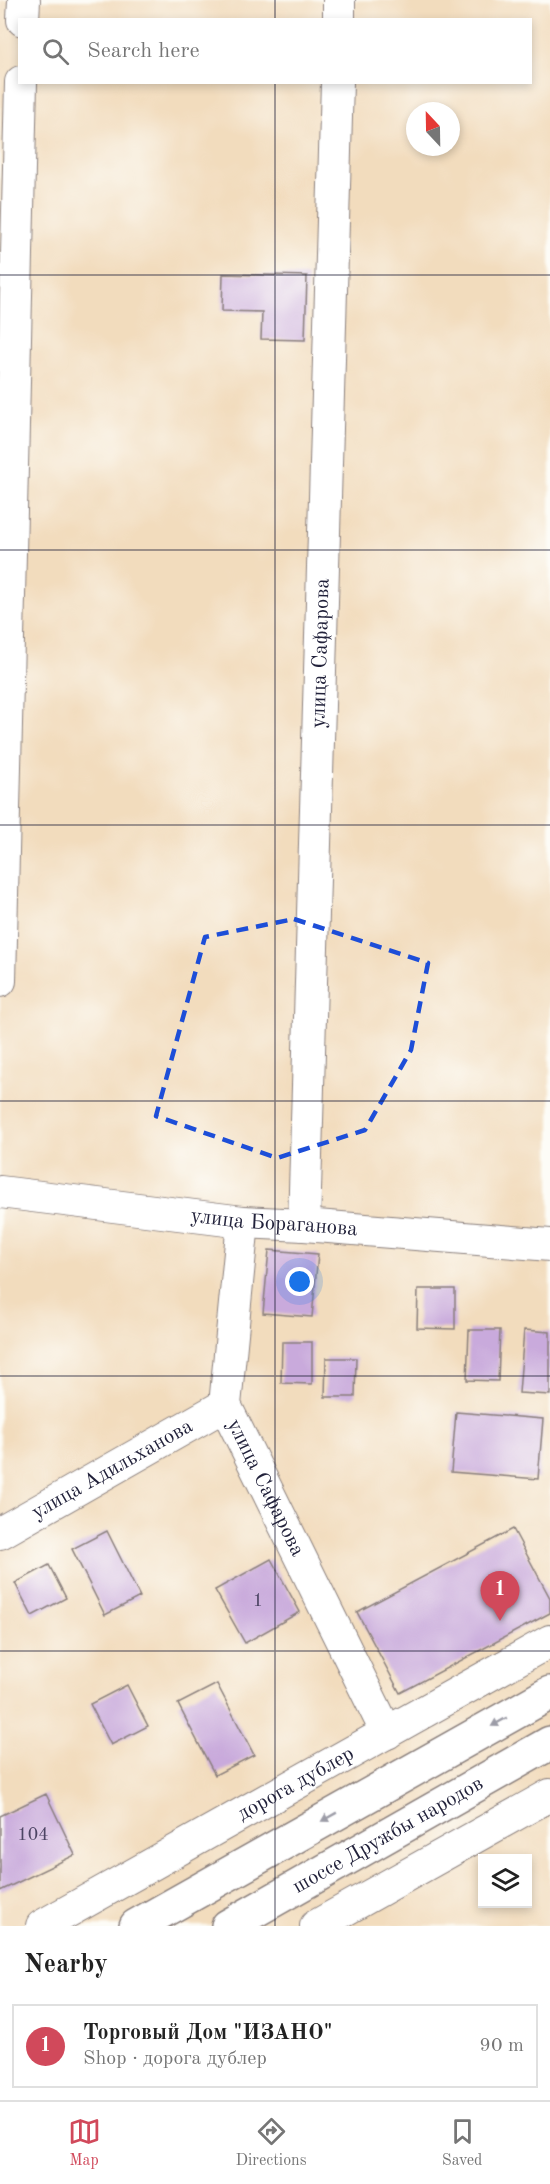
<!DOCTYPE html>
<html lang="en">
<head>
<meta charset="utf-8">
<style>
  :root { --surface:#fff; --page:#f2f2f2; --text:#222; --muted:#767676; --line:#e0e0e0; --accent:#d1495b }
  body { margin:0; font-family:"Old Standard TT",serif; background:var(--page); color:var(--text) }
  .controls { position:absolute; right:18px; bottom:18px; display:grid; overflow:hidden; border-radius:0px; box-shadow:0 3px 9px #0003 }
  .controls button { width:54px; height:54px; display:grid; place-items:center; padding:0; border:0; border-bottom:2px solid var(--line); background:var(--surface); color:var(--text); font:30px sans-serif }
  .compass { position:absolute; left:406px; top:102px; width:54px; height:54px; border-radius:50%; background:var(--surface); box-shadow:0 3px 9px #0003; rotate:338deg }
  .you { position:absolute; left:300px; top:1282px; width:21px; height:21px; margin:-15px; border:4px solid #fff; border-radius:50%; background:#1a73e8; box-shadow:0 0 0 9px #1a73e833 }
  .badge { display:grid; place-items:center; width:39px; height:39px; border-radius:50%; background:var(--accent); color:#fff; font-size:20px; font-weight:700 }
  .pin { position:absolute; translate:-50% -50px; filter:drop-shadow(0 2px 3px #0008) }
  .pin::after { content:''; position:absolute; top:32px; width:21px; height:18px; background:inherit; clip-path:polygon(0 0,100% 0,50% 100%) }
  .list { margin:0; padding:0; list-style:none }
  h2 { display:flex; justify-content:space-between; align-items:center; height:78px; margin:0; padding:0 24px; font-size:26px }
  h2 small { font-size:20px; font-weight:400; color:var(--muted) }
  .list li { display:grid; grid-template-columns:39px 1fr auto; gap:18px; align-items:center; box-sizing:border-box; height:84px; margin:0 12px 12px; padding:0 12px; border:2px solid var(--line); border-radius:0px }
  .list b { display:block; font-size:22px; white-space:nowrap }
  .list p { margin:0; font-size:20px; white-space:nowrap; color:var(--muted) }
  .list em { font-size:20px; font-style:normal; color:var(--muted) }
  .icon { flex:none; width:33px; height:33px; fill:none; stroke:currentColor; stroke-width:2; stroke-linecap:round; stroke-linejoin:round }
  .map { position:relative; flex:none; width:550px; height:1926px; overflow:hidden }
  .search { position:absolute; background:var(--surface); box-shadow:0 3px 9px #0003; left:18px; right:18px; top:18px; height:66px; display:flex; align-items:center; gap:15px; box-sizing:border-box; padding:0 21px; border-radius:0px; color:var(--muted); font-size:22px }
  .sheet { height:174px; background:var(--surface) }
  nav { display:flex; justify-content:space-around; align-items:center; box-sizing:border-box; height:84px; border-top:2px solid var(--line); background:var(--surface); font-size:16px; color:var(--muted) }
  nav a { display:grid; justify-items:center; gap:3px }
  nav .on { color:var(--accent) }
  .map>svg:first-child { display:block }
  .building { fill:#c9aadc }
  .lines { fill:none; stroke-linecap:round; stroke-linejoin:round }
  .minor-casing { stroke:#8a7f7c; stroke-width:34 }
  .major-casing { stroke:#8a7f7c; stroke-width:36 }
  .minor { stroke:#fff; stroke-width:32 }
  .major { stroke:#fff; stroke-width:33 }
  .oneway { fill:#9c9ca7 }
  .marked { fill:none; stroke:#1d4ed8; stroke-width:4.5; stroke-dasharray:12 8; stroke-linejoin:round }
  .grid { fill:none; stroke:#22223b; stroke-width:1.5; stroke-opacity:0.55 }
  .labels { text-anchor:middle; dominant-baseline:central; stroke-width:4.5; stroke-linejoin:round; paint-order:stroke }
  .number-label { font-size:18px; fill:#4c4463 }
  .street-label { font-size:21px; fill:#22223b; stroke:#fdfcf7 }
</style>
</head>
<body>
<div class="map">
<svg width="550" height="1926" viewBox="0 0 550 1926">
  <rect width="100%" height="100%" fill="#fdfcf7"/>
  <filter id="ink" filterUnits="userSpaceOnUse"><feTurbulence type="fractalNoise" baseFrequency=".0167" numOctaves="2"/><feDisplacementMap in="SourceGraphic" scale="12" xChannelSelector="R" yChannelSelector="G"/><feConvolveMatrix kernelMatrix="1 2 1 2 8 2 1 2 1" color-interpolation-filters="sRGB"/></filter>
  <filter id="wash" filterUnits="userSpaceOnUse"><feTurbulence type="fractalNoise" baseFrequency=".008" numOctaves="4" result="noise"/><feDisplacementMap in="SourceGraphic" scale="24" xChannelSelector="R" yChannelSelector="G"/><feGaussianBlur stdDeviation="1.35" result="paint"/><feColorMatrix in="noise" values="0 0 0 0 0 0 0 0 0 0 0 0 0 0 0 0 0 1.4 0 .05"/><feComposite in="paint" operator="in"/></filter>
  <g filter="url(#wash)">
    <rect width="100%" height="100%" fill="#f2dcbd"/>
    <g id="blocks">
      <path class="building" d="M223 274 307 276 305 340 261 339 262 312 222 311Z
        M269 1250 318 1254 312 1317 263 1313Z
        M418 1289H455V1329L417 1328Z
        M469 1330H500L498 1381 467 1380Z
        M524 1330 550 1332V1395L519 1393Z
        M282 1342H312V1384L281 1383Z
        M326 1358H356L355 1397H325Z
        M456 1412 543 1419 538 1479 451 1472Z
        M513 1529 550 1598V1613L400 1693 357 1612Z
        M107 1531 140 1597 105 1615 72 1549Z
        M271 1559 300 1612 245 1643 215 1590Z
        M49 1565 66 1598 32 1616 15 1583Z
        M217 1684 254 1755 215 1775 178 1704Z
        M127 1685 148 1726 111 1745 90 1704Z
        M46 1794 75 1855 0 1891V1816Z"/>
    </g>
  </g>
  <g filter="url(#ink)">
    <use href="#blocks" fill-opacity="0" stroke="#8a7f7c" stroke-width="1.5"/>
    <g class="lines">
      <defs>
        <g id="minor">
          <path d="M23 20 24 0"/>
          <path d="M339 20V0"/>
          <path d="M0 981 21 82"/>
          <path id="s1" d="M0 1192 243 1222 304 1225 550 1245"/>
          <path id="s2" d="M243 1222 225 1405 387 1733"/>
          <path id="s3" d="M304 1225 337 82"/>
          <path id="s4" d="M0 1533 225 1405"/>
          <path id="s5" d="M42 1926 550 1641"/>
          <path d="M316 1926 550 1795"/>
        </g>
        <g id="major">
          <path d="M136 1926 550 1693"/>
          <path id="s6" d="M228 1926 550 1743"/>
        </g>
      </defs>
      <use href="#minor" class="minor-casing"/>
      <use href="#major" class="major-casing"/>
      <use href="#minor" class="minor"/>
      <use href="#major" class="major"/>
    </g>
    <defs><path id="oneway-solid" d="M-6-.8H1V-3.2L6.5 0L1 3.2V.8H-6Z" transform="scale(1.5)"/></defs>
    <g class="oneway">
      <use href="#oneway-solid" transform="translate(499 1722) rotate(151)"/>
      <use href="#oneway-solid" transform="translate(329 1817) rotate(151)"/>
    </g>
  </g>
  <path class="marked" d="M294 919 428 963 411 1050 365 1130 277 1158 156 1116 205 937Z"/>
  <path class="grid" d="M275 0V20M275 82V1926M0 275H550M0 550H550M0 825H550M0 1101H550M0 1376H550M0 1651H550"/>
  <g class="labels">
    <g class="number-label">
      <text x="258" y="1601">1</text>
      <text x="33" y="1835">104</text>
    </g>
    <g class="street-label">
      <text stroke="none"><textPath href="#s3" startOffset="572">улица Сафарова</textPath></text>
      <text stroke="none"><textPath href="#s1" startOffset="276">улица Бораганова</textPath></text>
      <text stroke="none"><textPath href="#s4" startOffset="129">улица Адильханова</textPath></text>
      <text stroke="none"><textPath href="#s2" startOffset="276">улица Сафарова</textPath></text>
      <text stroke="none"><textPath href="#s5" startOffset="291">дорога дублер</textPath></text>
      <text stroke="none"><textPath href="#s6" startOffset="184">шоссе Дружбы народов</textPath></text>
    </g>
  </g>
</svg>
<div class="controls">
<button><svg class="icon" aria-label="layers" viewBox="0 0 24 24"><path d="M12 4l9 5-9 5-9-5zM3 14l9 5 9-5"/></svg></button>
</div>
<svg class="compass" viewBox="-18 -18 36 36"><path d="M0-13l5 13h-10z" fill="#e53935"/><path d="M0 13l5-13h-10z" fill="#767676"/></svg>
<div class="you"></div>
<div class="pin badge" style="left:500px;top:1621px">1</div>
<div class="search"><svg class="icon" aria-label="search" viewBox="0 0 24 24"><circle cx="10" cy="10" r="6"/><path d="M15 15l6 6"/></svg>Search here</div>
</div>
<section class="sheet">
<h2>Nearby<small></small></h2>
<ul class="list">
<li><span class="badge">1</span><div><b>Торговый Дом &quot;ИЗАНО&quot;</b><p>Shop · дорога дублер</p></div><em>90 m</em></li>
</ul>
</section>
<nav>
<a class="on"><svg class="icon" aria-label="map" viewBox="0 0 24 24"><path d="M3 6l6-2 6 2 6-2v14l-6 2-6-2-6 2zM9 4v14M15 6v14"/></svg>Map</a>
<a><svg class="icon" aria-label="directions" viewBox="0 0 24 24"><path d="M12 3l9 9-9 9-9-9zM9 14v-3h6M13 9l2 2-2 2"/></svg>Directions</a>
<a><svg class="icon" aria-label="saved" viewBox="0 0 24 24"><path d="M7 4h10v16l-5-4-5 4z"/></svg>Saved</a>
</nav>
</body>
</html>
